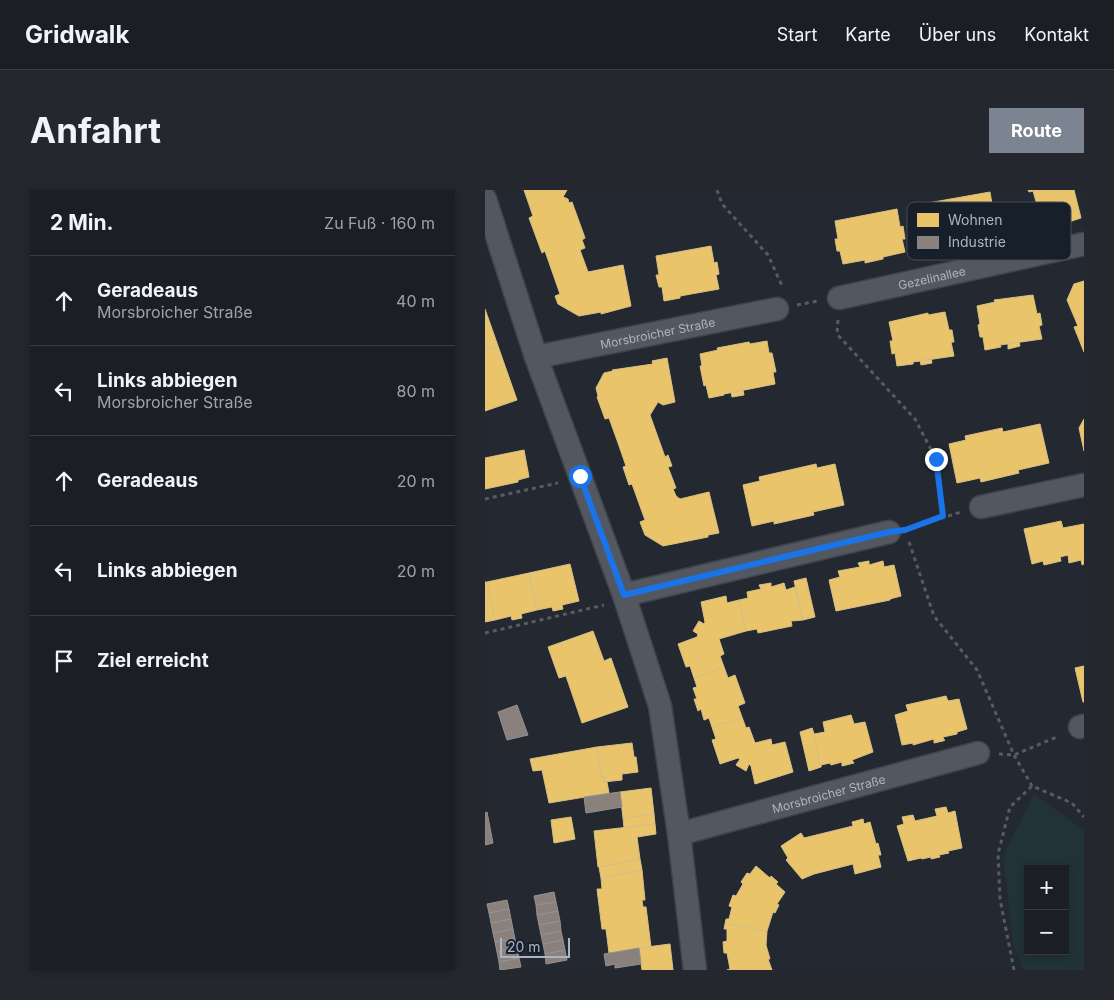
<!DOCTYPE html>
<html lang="de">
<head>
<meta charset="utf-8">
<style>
  :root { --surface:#1b1f25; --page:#24272d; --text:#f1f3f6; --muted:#a0a2a7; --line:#393d42; --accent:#7c8491 }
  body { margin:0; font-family:Inter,sans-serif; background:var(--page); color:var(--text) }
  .controls { position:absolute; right:15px; bottom:15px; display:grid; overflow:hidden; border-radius:0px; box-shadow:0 2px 8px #0003 }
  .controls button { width:45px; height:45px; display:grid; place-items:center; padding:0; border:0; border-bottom:1px solid var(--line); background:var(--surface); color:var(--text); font:25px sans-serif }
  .scale { position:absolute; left:15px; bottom:12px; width:70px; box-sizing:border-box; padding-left:5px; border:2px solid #abb5c5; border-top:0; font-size:14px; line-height:18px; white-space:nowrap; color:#abb5c5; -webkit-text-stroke:4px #171f2b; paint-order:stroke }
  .stop { position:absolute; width:15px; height:15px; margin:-11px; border:4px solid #1a73e8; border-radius:50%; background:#fff }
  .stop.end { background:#1a73e8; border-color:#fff; box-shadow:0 1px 5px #0008 }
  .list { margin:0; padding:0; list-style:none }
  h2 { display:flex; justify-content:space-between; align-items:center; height:65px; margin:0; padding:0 20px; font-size:21px }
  h2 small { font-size:16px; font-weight:400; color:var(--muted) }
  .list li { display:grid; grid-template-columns:32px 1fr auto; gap:15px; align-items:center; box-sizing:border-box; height:90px; padding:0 20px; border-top:1px solid var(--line) }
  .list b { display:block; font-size:19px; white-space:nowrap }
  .list p { margin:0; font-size:16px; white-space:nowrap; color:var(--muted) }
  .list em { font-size:16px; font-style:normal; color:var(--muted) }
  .icon { flex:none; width:28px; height:28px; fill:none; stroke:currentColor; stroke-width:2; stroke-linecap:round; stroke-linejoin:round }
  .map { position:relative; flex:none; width:599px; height:780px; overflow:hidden; border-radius:0px }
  header { display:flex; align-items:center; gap:30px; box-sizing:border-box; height:70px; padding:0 25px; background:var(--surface); border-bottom:1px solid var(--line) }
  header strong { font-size:24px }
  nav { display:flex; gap:28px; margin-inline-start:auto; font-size:18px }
  .intro { display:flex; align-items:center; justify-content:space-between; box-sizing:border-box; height:120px; padding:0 30px }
  h1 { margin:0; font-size:35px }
  .button { padding:12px 22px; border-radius:0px; background:var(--accent); color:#fff; font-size:18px; font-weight:700 }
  main { display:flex; gap:30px; padding:0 30px }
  aside { flex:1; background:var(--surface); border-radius:0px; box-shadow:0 2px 8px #0003 }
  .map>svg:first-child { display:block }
  .green { fill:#213337; fill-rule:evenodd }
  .homes { fill:#e9c46a; stroke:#d6c085 }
  .industry { fill:#8a817c; stroke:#949192 }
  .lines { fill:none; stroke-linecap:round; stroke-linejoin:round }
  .street-casing { stroke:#40444a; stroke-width:25 }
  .path { stroke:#565c64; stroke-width:3; stroke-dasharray:4 4; stroke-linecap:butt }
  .street { stroke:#535860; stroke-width:22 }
  .route { stroke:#1a73e8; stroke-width:6 }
  .labels { text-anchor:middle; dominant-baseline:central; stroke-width:5; stroke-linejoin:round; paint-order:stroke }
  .street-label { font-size:12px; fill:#abb5c5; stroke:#171f2b }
  .key { fill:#171f2b; stroke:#434c59; stroke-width:1 }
  .key-label { font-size:14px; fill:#abb5c5 }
</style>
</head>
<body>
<header>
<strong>Gridwalk</strong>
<nav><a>Start</a><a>Karte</a><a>Über uns</a><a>Kontakt</a></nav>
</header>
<div class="intro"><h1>Anfahrt</h1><a class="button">Route</a></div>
<main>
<aside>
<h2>2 Min.<small>Zu Fuß · 160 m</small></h2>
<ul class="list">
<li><svg class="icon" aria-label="ahead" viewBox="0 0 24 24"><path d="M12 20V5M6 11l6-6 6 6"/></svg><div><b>Geradeaus</b><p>Morsbroicher Straße</p></div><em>40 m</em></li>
<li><svg class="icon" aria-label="left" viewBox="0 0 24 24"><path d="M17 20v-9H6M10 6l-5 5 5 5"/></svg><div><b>Links abbiegen</b><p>Morsbroicher Straße</p></div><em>80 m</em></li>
<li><svg class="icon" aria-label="ahead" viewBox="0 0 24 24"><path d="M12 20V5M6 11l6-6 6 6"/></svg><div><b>Geradeaus</b></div><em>20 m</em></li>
<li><svg class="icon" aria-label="left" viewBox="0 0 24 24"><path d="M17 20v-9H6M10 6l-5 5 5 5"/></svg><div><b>Links abbiegen</b></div><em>20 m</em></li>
<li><svg class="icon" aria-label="arrive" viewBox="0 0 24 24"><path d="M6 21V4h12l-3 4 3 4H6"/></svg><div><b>Ziel erreicht</b></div></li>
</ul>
</aside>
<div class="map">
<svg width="599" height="780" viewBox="0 0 599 780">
  <rect width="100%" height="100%" fill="#242931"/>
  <path class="green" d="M549 604 599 640V780H539L528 753 518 665ZM543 679H580V761H543Z"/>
  <path class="homes" d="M39 0H82L78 7 83 9 84 13 87 12 100 48 97 50 100 58 95 60 103 82 138 75 146 116 116 124V122L94 126 73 114 70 106 75 104 60 61 57 63 44 28 48 26Z
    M543 0H589L596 28 559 40 548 1 544 2Z
    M505 2 508 20 520 18 524 41 491 49V52L474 55 473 52 451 56 449 43H446L443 31H446L443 13Z
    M412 19 415 37 418 36 420 49H417L420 62 398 67V69L380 73V70L358 74 355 61H352L350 49H353L350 31Z
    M226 56 229 73 232 72 234 84 231 85 234 99 195 106V108L179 111 177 97H174L171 85H174L171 66Z
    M599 91V162L589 137 593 136 582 110 589 94Z
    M548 105 552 124 555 123 557 135 554 136 557 149 515 155 516 157 500 160 498 147H495L493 135 495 134 492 116 510 112 509 110Z
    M0 119 13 156 0 160Z
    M460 122 464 140H467L469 152H466L469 166 428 172V174L412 176 410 163 407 164 405 151H408L404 132 443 123V125Z
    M282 151 284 163H287L291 182H288L290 194 239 204V205L224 208 221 195 219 196 215 176H217L215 164 233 160 232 158 264 152 265 154Z
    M534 152 535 156 523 159V154Z
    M13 156 32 210 0 221V160Z
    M182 168 190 212 178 215 173 212 165 225 180 267 183 265 187 276 183 277 191 298 188 299 191 306 195 309 224 302 234 343 223 345V347L178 356 160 345 155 332 160 330 147 294 144 295 138 277 141 276 133 253 124 228 120 229 112 207 113 206 111 198 119 183 128 181 127 180 168 174 167 171Z
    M446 168 447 173 436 175 435 171Z
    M258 200 259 205 247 207 246 202Z
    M599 229V261L594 238Z
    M555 234 564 273 533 280 534 283 496 292 495 288 472 293 464 254 481 250 480 246 517 238 518 242Z
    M39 260 44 287 33 290V292L0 299V268Z
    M331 274 332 278 350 274 359 315 328 322 329 325 289 334V331L267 336 258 295 275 291 274 287Z
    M576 331 578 338 599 334V374L597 375 596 370 584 373 583 365 575 367 576 371 559 375 558 371 547 374 539 339Z
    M384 371V375L398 371 399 377 409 375 416 406 405 409V410L351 421 344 390 355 387 353 381 375 377 373 373Z
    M85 374 94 411 77 415 78 419 68 421 67 417 52 420 44 383Z
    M44 383 52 420 36 424 37 428 27 430 26 426 10 430 2 392Z
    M321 388 330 427 318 430 309 391Z
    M0 392H2L10 430 0 432Z
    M286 393V397L299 393 301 400 310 397 318 430 306 431 307 436 273 443 272 439 261 441 254 410 263 408 262 402 276 399 274 395Z
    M241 406 242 413 254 410 261 441 234 449 239 464 235 466 239 477 209 488 205 476 201 477 193 454 212 447 213 444 208 441 214 431 219 434 220 432 216 412Z
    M108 441 119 471 126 468 143 517 97 533 81 486 74 488 63 457Z
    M599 476V512H598L590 478Z
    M239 477 243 488 250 485 260 513 253 516 257 527 227 537 224 528 219 530 216 519 213 521 209 509H212L208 498 212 497 209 488Z
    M461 506 463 511 474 509 482 539 472 542V544L458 547 459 550H460L458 551 449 553V549L428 555V553L417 555 410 525 423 521 421 515Z
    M366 525 369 534 380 532 388 562 367 570 369 573 357 576V572L346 575 345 573 336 575V577L327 538 329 544 340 542 338 532Z
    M257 527 261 538 264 537 270 553 286 549 287 555 300 552 308 582 270 594 266 576 264 574 261 581 251 575 255 569 253 568 235 574 227 550 231 549 227 537Z
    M327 538 336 577 324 581 315 542Z
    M147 553 149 567H151L153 582 137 584V590L118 592 119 590V586L116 587 112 557Z
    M112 557 116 587 119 586V590L118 592H122L124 603 64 613 57 580 48 581 45 569Z
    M166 598 169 624 138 628 135 602Z
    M461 617 463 623 470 621 477 658 463 661 464 663 454 665 455 667 446 669V667L437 669 436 668 423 671 412 636 419 634 417 627 428 625 430 631 452 626 450 619Z
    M169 624 170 634 139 638 138 628Z
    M86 627 90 649 69 653 66 630Z
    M378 629 379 634 385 632 391 654 393 653 396 665H393L396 677 370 684 368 674 329 684 317 689 301 670 303 668 296 656 316 643 319 648 368 636 367 632Z
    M170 634 171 644 152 647 155 669 113 677 109 641Z
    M155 669 157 680 116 688 114 677Z
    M271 676 285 688 286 686 293 692 291 694 300 702 292 714 294 715 290 723 288 722 282 741 240 734 241 729H244L247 717 244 716 248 705 251 706 258 694 256 692 262 683 265 684Z
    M157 680 160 710H157L158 717H161L166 757 124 763 121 739H117L112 699H117L116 688Z
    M240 734 282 741 281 755 285 769H283L287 780H242L245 779 242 763H239L238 752 242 751V739H239Z
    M185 754 188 780H157L154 758Z"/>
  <path class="industry" d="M32 515 43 545 22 550 13 522Z
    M135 602 137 617 101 623 99 607Z
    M2 622 8 653 0 655V623Z
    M69 702 71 712 51 715 49 706Z
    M22 710 24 719 4 723 2 714Z
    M71 712 73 721 52 725 51 715Z
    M24 719 26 729 6 733 4 723Z
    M73 721 75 731 54 735 52 725Z
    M26 729 28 739 8 743 6 733Z
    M75 731 76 741 56 745 54 735Z
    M28 739 30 749 10 752 8 743Z
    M76 741 78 750 58 754 56 745Z
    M30 749 32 758 12 762 10 752Z
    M78 750 80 760 60 764 58 754Z
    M32 758 34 768 14 772 12 762Z
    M154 758 156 774 130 778V774L121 776 119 764Z
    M80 760 82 770 61 774 60 764Z
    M34 768 36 777 15 780 14 772Z"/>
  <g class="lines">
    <defs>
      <g id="street">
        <path d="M0 9 51 167 139 405 175 516 194 644 210 780"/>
        <path id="s1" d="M354 108 599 54"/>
        <path id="s2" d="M51 167 292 119"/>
        <path d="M496 317 599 295"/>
        <path d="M139 405 404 342"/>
        <path d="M595 537 599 536"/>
        <path id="s3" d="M194 644 493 563"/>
      </g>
    </defs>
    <use href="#street" class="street-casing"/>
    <path class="path" d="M232 0 237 14 283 65 298 98
      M312 115 333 111
      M353 130 352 144 430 229 451 269 458 326
      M0 309 73 293
      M425 338 476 322
      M424 352 449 426 492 480 529 565 547 596
      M0 443 119 415
      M514 564 529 565 574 546
      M529 780 515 709 513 664 525 617 547 596 587 613 599 627"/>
    <use href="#street" class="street"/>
  </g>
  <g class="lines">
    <path class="route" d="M95 286 139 405 404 342 420 340 458 326 451 269"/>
  </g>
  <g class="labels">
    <g class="street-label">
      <text stroke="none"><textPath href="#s1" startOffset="95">Gezelinallee</textPath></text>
      <text stroke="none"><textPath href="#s2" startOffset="124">Morsbroicher Straße</textPath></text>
      <text stroke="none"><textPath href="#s3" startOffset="155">Morsbroicher Straße</textPath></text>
    </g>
  </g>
  <rect x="422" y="12" width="164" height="58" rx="8" class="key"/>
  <rect x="432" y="23" width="22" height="14" fill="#e9c46a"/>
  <rect x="432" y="46" width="22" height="13" fill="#8a817c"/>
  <g class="key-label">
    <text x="463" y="35">Wohnen</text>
    <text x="463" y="57">Industrie</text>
  </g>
</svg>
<div class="controls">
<button>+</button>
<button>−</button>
</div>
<div class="scale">20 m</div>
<div class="stop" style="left:95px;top:286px"></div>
<div class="stop end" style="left:451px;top:269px"></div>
</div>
</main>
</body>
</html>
